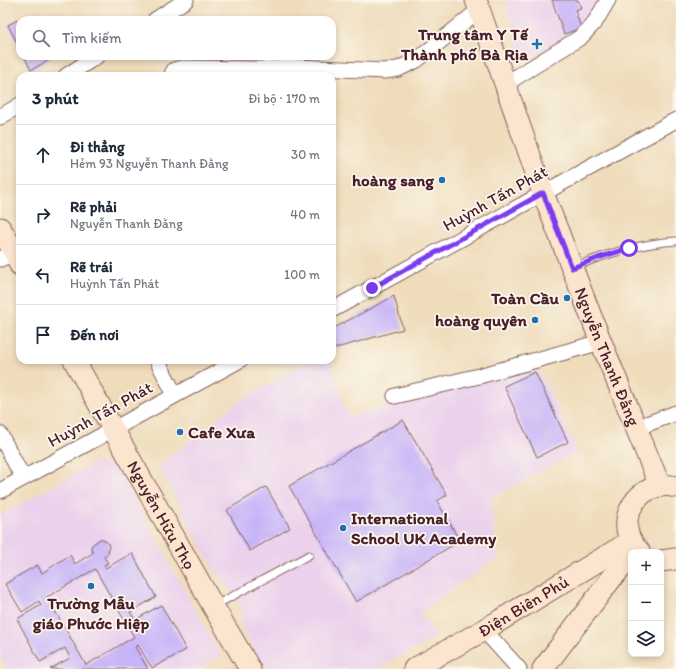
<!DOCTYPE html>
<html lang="vi">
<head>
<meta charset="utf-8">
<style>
  :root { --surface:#fff; --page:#f2f2f3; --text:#1f2937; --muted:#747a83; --line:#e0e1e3 }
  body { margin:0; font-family:Itim,sans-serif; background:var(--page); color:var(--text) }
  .controls { position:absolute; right:12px; bottom:12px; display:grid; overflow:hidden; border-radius:8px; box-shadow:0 2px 6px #0003 }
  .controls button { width:36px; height:36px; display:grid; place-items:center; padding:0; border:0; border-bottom:1px solid var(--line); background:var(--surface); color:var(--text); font:20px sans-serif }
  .stop { position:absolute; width:12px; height:12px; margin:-9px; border:3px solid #7c3aed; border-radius:50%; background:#fff }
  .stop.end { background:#7c3aed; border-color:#fff; box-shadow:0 1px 4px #0008 }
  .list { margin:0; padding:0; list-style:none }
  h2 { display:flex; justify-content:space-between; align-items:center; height:52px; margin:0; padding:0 16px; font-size:17px }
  h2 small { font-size:13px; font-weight:400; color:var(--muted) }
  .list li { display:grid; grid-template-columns:26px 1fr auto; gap:12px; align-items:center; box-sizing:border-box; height:60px; padding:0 16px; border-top:1px solid var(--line) }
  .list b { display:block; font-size:15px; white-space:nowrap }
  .list p { margin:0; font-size:13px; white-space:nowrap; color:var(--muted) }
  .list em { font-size:13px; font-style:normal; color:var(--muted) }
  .icon { flex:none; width:22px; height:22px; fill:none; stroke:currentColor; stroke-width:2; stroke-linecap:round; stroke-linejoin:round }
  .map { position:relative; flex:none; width:676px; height:669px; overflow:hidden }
  .search { position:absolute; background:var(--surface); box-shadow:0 2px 6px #0003; left:16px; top:16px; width:320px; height:44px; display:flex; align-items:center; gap:10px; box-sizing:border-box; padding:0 14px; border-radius:12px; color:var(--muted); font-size:15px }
  .panel { position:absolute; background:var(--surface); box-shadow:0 2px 6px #0003; left:16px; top:72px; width:320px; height:292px; border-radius:12px }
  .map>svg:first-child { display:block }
  .built { fill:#ebd1ec }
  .building { fill:#c6b3f8; fill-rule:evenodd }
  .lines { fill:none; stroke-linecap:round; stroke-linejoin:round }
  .lane-casing { stroke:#84615d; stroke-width:9 }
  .street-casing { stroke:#84615d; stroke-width:17 }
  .secondary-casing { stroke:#84615d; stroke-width:23 }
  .lane { stroke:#fff; stroke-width:7 }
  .street { stroke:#fff; stroke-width:15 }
  .secondary { stroke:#fce5cf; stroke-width:21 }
  .route { stroke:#7c3aed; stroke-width:5 }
  .poi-dot { fill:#1f6fb2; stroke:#fbf7ec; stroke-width:1.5 }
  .labels { text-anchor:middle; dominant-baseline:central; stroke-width:3.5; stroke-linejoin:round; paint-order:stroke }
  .poi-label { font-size:17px; font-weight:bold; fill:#4a1f2b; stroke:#fbf7ec; text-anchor:end }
  .street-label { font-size:17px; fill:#4a1f2b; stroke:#fbf7ec }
</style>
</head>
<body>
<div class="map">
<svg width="676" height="669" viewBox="0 0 676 669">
  <rect width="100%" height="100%" fill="#fbf7ec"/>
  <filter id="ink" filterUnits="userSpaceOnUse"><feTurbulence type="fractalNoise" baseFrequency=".025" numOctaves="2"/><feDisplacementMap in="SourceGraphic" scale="8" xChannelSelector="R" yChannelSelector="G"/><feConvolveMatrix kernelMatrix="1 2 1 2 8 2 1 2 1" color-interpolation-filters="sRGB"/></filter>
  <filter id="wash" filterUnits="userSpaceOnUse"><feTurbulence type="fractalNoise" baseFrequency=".012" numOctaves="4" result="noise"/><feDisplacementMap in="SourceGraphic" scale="16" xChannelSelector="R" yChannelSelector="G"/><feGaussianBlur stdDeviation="0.9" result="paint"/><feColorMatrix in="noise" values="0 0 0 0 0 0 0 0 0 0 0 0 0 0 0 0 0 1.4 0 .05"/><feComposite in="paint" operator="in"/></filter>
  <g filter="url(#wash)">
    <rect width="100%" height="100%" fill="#efdcba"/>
    <path class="built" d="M505 0H593L597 9 587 26 524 63Z
      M310 360H331L344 407 351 417 537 367 578 452 490 498 498 557 420 612 436 636 378 669H267L241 627 242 609 222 577 213 569 159 466 237 403Z
      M97 461 116 467 221 656 198 669H8L0 656V516Z"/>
    <g id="blocks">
      <path class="building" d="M552 0H578L581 8 575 10 581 28 564 34Z
        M27 15 30 20H20V49L8 25Z
        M24 56H49L51 59 31 70Z
        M394 296 403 329 333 349 332 329Z
        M535 372 568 442 537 457 504 386Z
        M403 420 447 495 437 501 460 541 356 602 289 486Z
        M266 487 290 528 250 551 227 510Z
        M100 539H103L108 543 109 547 108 554 104 557 108 563 104 565 106 568 132 553 156 597 130 612 135 620 161 605 186 650 152 668 138 645 135 647 148 669H50L70 658 65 648 40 662 17 619 41 605 39 601 22 612 5 584 37 565 42 573 70 555 75 564 93 553 91 548 92 545ZM95 569 134 637 86 665 47 597Z"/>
    </g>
  </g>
  <g filter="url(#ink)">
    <use href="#blocks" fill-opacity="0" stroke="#84615d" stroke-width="1"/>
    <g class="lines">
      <defs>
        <path id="lane" d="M574 267C609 253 638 244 676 241
          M214 606 309 555"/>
        <path id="street" d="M155 20 186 0
          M66 76 97 56
          M171 76 174 70 182 68 256 69 297 67 385 71 398 69 417 60 479 10
          M505 84 581 37 595 22 608 0
          M0 117 20 105
          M0 259 15 253
          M332 310 676 120
          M157 360 175 395
          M395 396 479 376 601 342
          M636 428 676 413
          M0 434 23 478
          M0 491 240 360
          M484 630 519 669"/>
        <g id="secondary">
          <path id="s1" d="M476 0 543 193 601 342 660 486"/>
          <path d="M0 228 15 253 20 265"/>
          <path id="s2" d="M74 360 213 606 250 669"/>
          <path d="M639 551C609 524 639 477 676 487"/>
          <path d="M661 561 676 559"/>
          <path id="s3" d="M414 669 484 630 631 541"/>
          <path d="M543 669 611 579 631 557"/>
        </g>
      </defs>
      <use href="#lane" class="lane-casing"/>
      <use href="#street" class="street-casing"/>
      <use href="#secondary" class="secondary-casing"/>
      <use href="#lane" class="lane"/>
      <use href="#street" class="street"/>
      <use href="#secondary" class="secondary"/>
    </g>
  </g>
  <g class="lines" filter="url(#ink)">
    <path class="route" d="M372 288 543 193 572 268 598 258 629 248"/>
  </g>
  <g class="poi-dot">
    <path d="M535 38h4v4h4v4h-4v4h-4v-4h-4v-4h4z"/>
    <circle cx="442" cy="180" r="4"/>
    <circle cx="567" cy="298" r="4"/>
    <circle cx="535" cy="320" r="4"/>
    <circle cx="180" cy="432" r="4"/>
    <circle cx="343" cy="528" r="4"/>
    <circle cx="91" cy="586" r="4"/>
  </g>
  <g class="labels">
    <g class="poi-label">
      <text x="528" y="34">Trung tâm Y Tế<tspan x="528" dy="20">Thành phố Bà Rịa</tspan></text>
      <text x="434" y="180">hoàng sang</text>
      <text x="559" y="298">Toàn Cầu</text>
      <text x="527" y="320">hoàng quyên</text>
      <text x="188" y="432" text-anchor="start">Cafe Xưa</text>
      <text x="351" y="518" text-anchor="start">International<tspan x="351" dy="20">School UK Academy</tspan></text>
      <text x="91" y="603" text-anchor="middle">Trường Mẫu<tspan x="91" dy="20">giáo Phước Hiệp</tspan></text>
    </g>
    <g class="street-label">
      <text transform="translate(495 198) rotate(-29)">Huỳnh Tấn Phát</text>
      <text stroke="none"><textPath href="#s1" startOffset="380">Nguyễn Thanh Đằng</textPath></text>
      <text transform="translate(100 414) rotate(-29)">Huỳnh Tấn Phát</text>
      <text stroke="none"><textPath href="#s2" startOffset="178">Nguyễn Hữu Thọ</textPath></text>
      <text stroke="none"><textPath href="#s3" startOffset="126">Điện Biên Phủ</textPath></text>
    </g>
  </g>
</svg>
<div class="controls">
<button>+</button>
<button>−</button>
<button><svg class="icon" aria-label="layers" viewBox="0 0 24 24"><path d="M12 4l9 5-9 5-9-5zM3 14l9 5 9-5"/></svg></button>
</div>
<div class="stop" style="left:629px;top:248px"></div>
<div class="stop end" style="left:372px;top:288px"></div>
<div class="search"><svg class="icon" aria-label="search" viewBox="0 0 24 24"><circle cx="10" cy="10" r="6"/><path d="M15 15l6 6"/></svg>Tìm kiếm</div>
<section class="panel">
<h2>3 phút<small>Đi bộ · 170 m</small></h2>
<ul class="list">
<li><svg class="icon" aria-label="ahead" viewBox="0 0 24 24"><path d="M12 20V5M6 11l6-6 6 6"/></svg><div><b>Đi thẳng</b><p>Hẻm 93 Nguyễn Thanh Đằng</p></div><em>30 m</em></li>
<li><svg class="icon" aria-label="right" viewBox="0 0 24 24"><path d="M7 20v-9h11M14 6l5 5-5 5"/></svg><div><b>Rẽ phải</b><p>Nguyễn Thanh Đằng</p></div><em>40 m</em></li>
<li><svg class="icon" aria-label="left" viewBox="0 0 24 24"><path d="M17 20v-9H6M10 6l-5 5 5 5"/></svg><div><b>Rẽ trái</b><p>Huỳnh Tấn Phát</p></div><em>100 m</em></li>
<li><svg class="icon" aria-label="arrive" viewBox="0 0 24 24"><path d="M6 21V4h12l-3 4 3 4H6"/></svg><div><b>Đến nơi</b></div></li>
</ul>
</section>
</div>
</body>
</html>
